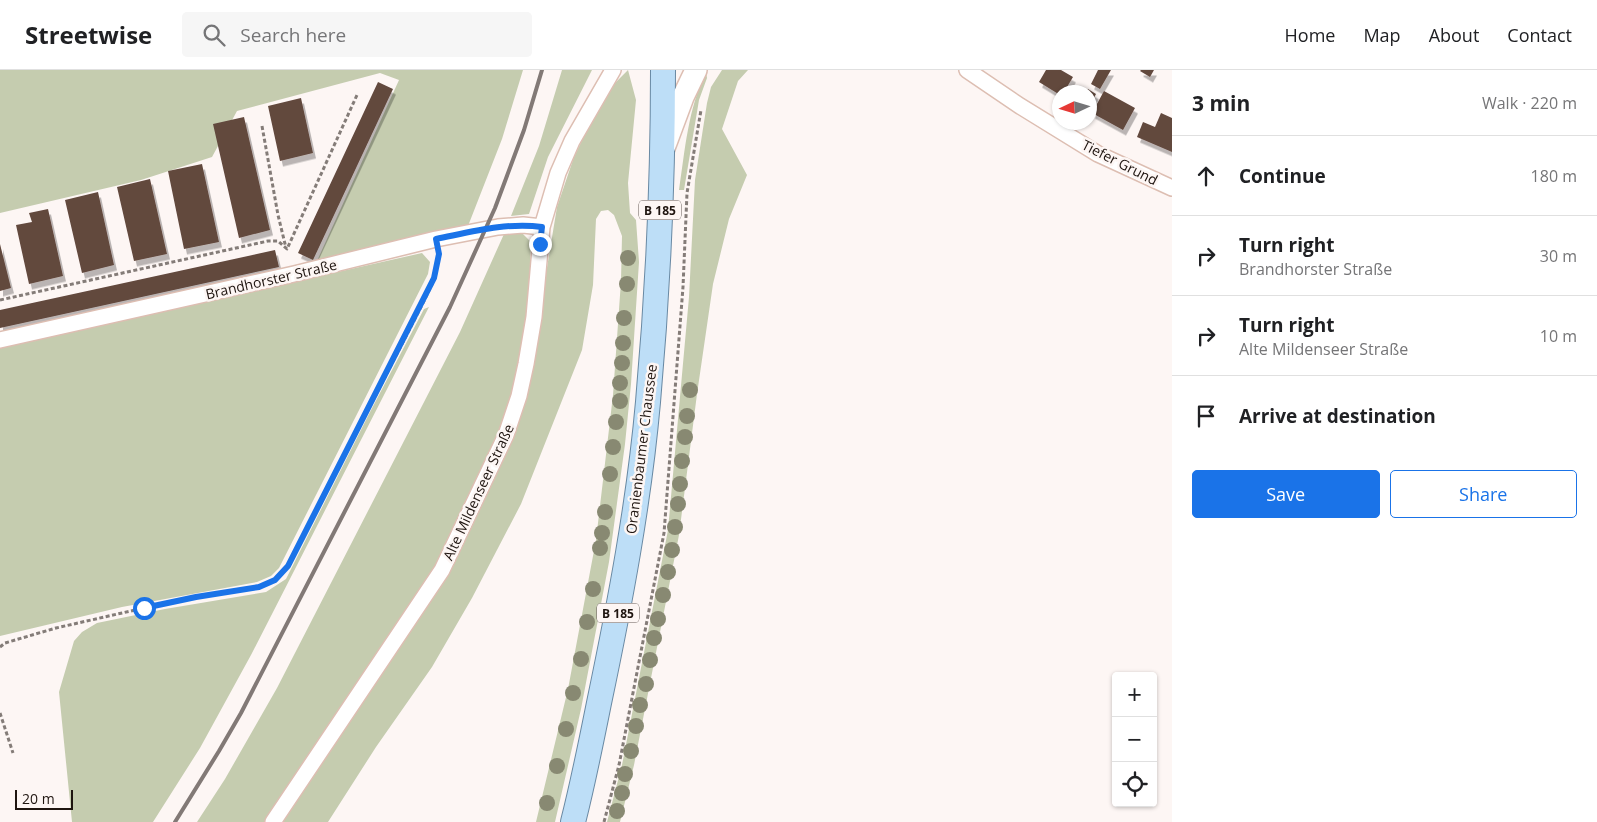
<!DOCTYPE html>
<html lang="en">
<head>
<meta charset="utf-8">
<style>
  :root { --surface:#fff; --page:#f6f6f6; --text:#202124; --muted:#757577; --line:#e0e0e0; --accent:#1a73e8 }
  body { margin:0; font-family:"Open Sans",sans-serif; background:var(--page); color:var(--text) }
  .controls { position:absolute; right:15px; bottom:15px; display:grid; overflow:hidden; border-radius:5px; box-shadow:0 1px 4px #0004 }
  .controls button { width:45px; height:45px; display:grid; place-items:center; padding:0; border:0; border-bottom:1px solid var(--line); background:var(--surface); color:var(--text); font:25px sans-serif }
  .compass { position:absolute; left:1052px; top:15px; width:45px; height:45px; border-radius:50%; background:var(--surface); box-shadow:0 1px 4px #0004; rotate:266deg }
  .scale { position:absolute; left:15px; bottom:12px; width:58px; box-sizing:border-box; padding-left:5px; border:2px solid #1f1510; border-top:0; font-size:14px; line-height:18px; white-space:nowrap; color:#1f1510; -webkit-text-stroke:4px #fdf6f4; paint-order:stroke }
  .stop { position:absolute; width:15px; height:15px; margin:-11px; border:4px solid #1a73e8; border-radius:50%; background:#fff }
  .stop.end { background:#1a73e8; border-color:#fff; box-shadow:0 1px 5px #0008 }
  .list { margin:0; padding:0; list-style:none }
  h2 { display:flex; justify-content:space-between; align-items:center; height:65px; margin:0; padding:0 20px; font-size:21px }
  h2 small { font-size:16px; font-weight:400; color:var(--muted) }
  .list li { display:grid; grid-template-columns:32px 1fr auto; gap:15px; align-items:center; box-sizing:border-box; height:80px; padding:0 20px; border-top:1px solid var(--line) }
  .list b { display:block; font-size:19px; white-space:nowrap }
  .list p { margin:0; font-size:16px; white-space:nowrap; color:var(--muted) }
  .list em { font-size:16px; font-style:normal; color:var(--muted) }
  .actions { display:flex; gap:10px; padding:15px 20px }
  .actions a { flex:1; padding:11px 0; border:1px solid var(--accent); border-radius:5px; text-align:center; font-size:18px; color:var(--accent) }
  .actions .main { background:var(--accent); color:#fff }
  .icon { flex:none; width:28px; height:28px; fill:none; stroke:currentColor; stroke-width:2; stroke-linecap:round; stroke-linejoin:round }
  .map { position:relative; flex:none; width:1172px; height:752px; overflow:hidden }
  header { display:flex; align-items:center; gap:30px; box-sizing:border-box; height:70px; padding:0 25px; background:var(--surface); border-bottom:1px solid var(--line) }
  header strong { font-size:24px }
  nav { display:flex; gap:28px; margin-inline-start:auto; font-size:18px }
  .search { width:350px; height:45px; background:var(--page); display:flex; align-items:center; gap:12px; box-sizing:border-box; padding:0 18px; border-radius:5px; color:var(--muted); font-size:19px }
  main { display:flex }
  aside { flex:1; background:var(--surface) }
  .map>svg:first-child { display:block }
  .green { fill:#c5ccaf }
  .building { fill:#62483e; filter:url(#shadow) }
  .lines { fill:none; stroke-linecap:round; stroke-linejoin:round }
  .street-casing { stroke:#ddbeb2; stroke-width:18 }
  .secondary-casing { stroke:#ddbeb2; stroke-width:24 }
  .primary-casing { stroke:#6989a3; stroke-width:26 }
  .path { stroke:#847c78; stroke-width:3; stroke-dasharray:4 2.5; stroke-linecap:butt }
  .street { stroke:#fff; stroke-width:15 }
  .secondary { stroke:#fff; stroke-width:21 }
  .primary { stroke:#bddef7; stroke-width:24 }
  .rail { stroke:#827976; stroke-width:4 }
  .tree { fill:#888972 }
  .route { stroke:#1a73e8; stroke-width:6 }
  .labels { text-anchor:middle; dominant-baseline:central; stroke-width:5; stroke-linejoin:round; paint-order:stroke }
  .shield { fill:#fdf6f4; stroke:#625854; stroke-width:1 }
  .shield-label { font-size:12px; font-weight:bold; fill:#1f1510 }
  .street-label { font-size:14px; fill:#1f1510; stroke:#fdf6f4 }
</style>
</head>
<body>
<header>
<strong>Streetwise</strong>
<div class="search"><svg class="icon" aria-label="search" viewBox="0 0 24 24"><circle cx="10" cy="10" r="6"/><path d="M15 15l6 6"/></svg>Search here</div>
<nav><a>Home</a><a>Map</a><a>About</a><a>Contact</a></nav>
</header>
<main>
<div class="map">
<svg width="1172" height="752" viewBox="0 0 1172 752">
  <defs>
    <filter id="shadow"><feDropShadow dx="3" dy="5.5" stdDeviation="0" flood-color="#0004"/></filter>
  </defs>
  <rect width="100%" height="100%" fill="#fdf6f4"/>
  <path class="green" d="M0 0H523L502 69 468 156 317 191 399 10 380 3 237 41 212 87 141 110 0 143Z
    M562 0H592L548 87 529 144 511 146 539 76Z
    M628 0 636 30 628 113 630 143 636 150 639 192 631 314 625 374 609 492 581 639 555 752H536L568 619 596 470 613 325 621 211 622 166 614 145 608 140 601 141 596 149 593 215 582 280 521 434 472 528 432 597 376 677 328 752H197L225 709 277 618 460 262 504 164 522 163 531 172 529 227 542 228 557 137 574 87 599 35 614 14Z
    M722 0H748L738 11 722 59 747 105 729 149 713 214 697 324 679 465 634 695 620 752H607L622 695 668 460 689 227 695 110 707 33 711 17Z
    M706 2 707 8 699 30 684 120H679C685 80 688 39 706 2Z
    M422 183 430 192 428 204 279 498 271 506 257 512 122 537 0 566V278Z
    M429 237 251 585 200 678 153 752H72L59 622 74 571 82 562 97 553 165 539 266 522 286 509 370 342 424 239Z"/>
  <path class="building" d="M1046 0H1061L1073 7 1064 22H1060V25L1039 12Z
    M1098 0H1111L1100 19 1091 14Z
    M1141 0H1154L1150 7 1140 1Z
    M378 12 393 19 313 190 298 183Z
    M1088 19 1096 24 1090 35V22H1085Z
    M1104 21 1135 38 1123 60 1092 43Z
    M301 28 313 83 280 91 268 36Z
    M1161 43 1172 48V82L1137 67 1143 52 1155 57Z
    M244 47 270 160 239 168 213 54Z
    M202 94 219 172 184 179 168 101Z
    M150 109 167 184 134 191 117 117Z
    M98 122 114 195 82 203 65 130Z
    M48 139 63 206 29 214 16 155 32 152 29 143Z
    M0 174 11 218 0 221Z
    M275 180 279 197 0 258V240Z"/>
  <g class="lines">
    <defs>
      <path id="street" d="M967 0 1020 36 1098 84 1172 118
        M0 270 294 204 436 169 498 157 523 155 542 157
        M273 752 442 500 506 365 519 326 526 294 534 247 542 157 558 103 572 71 613 0"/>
      <path id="secondary" d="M664 78 683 27 696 0"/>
      <path id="primary" d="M573 752C583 713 591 673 599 633 620 533 639 433 648 332 658 221 663 111 663 0"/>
    </defs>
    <use href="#street" class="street-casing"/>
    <use href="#secondary" class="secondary-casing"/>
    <use href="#primary" class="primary-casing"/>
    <path class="path" d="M262 56 278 145 286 178
      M0 230 268 171H278L287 179 357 25
      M0 577 5 573 56 558 144 538 196 527 259 517 275 510 288 496 422 235 435 208 439 185
      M0 643 13 683
      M604 752 619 695 664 463 683 217 687 123 701 40"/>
    <use href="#street" class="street"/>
    <use href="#secondary" class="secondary"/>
    <use href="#primary" class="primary"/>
    <path class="rail" d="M175 752 219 681 241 643 450 237 495 138 524 60 542 0"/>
  </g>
  <g class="tree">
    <circle cx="628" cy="188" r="8"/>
    <circle cx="627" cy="214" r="8"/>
    <circle cx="624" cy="248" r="8"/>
    <circle cx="623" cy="273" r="8"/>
    <circle cx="622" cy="293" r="8"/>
    <circle cx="620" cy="313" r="8"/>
    <circle cx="690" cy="320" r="8"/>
    <circle cx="620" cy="331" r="8"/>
    <circle cx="687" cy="346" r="8"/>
    <circle cx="616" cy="352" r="8"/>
    <circle cx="685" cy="367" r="8"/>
    <circle cx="613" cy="377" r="8"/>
    <circle cx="682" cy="391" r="8"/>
    <circle cx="610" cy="404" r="8"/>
    <circle cx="680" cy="414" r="8"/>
    <circle cx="678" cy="434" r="8"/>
    <circle cx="605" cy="442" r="8"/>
    <circle cx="675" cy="457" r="8"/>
    <circle cx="602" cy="463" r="8"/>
    <circle cx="600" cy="478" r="8"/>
    <circle cx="672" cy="480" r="8"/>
    <circle cx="668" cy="502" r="8"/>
    <circle cx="593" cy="519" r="8"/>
    <circle cx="663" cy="525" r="8"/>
    <circle cx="658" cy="549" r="8"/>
    <circle cx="587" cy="552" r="8"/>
    <circle cx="654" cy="568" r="8"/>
    <circle cx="581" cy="589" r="8"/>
    <circle cx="650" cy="590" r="8"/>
    <circle cx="646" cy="614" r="8"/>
    <circle cx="573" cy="623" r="8"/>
    <circle cx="640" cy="635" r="8"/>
    <circle cx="636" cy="656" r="8"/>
    <circle cx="566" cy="659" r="8"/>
    <circle cx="631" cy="681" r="8"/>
    <circle cx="557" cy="696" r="8"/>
    <circle cx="625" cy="704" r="8"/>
    <circle cx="622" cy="723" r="8"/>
    <circle cx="547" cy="733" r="8"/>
    <circle cx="617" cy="741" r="8"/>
  </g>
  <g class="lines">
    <path class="route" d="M144 538 196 527 259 517 275 510 288 496 434 208 439 184 436 169C471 162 507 152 542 157L540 174"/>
  </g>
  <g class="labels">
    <g class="shield">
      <rect x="639" y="130.5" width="42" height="19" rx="4"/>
      <rect x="597" y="533.5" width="42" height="19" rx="4"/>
    </g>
    <g class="shield-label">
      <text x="660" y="140">B 185</text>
      <text x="618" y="543">B 185</text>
    </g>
    <g class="street-label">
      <text transform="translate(1120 92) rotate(27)">Tiefer Grund</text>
      <text transform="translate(271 209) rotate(-13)">Brandhorster Straße</text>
      <text transform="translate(641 379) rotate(-83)">Oranienbaumer Chaussee</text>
      <text transform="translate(478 422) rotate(-65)">Alte Mildenseer Straße</text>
    </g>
  </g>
</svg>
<div class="controls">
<button>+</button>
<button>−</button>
<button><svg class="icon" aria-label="locate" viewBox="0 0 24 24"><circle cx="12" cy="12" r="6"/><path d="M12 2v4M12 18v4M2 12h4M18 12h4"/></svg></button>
</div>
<svg class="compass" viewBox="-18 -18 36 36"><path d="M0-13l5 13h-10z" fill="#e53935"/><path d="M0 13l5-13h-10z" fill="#757577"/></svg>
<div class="scale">20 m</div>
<div class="stop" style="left:144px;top:538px"></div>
<div class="stop end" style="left:540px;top:174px"></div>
</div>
<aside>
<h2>3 min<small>Walk · 220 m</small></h2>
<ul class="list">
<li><svg class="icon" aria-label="ahead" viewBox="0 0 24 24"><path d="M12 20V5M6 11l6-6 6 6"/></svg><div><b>Continue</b></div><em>180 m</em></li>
<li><svg class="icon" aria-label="right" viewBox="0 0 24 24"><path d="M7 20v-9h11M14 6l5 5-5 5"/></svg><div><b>Turn right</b><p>Brandhorster Straße</p></div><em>30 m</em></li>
<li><svg class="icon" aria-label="right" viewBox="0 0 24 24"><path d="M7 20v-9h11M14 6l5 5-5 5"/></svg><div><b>Turn right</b><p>Alte Mildenseer Straße</p></div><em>10 m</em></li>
<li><svg class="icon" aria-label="arrive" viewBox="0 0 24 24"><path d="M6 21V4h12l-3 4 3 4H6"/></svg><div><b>Arrive at destination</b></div></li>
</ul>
<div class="actions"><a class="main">Save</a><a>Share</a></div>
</aside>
</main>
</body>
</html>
